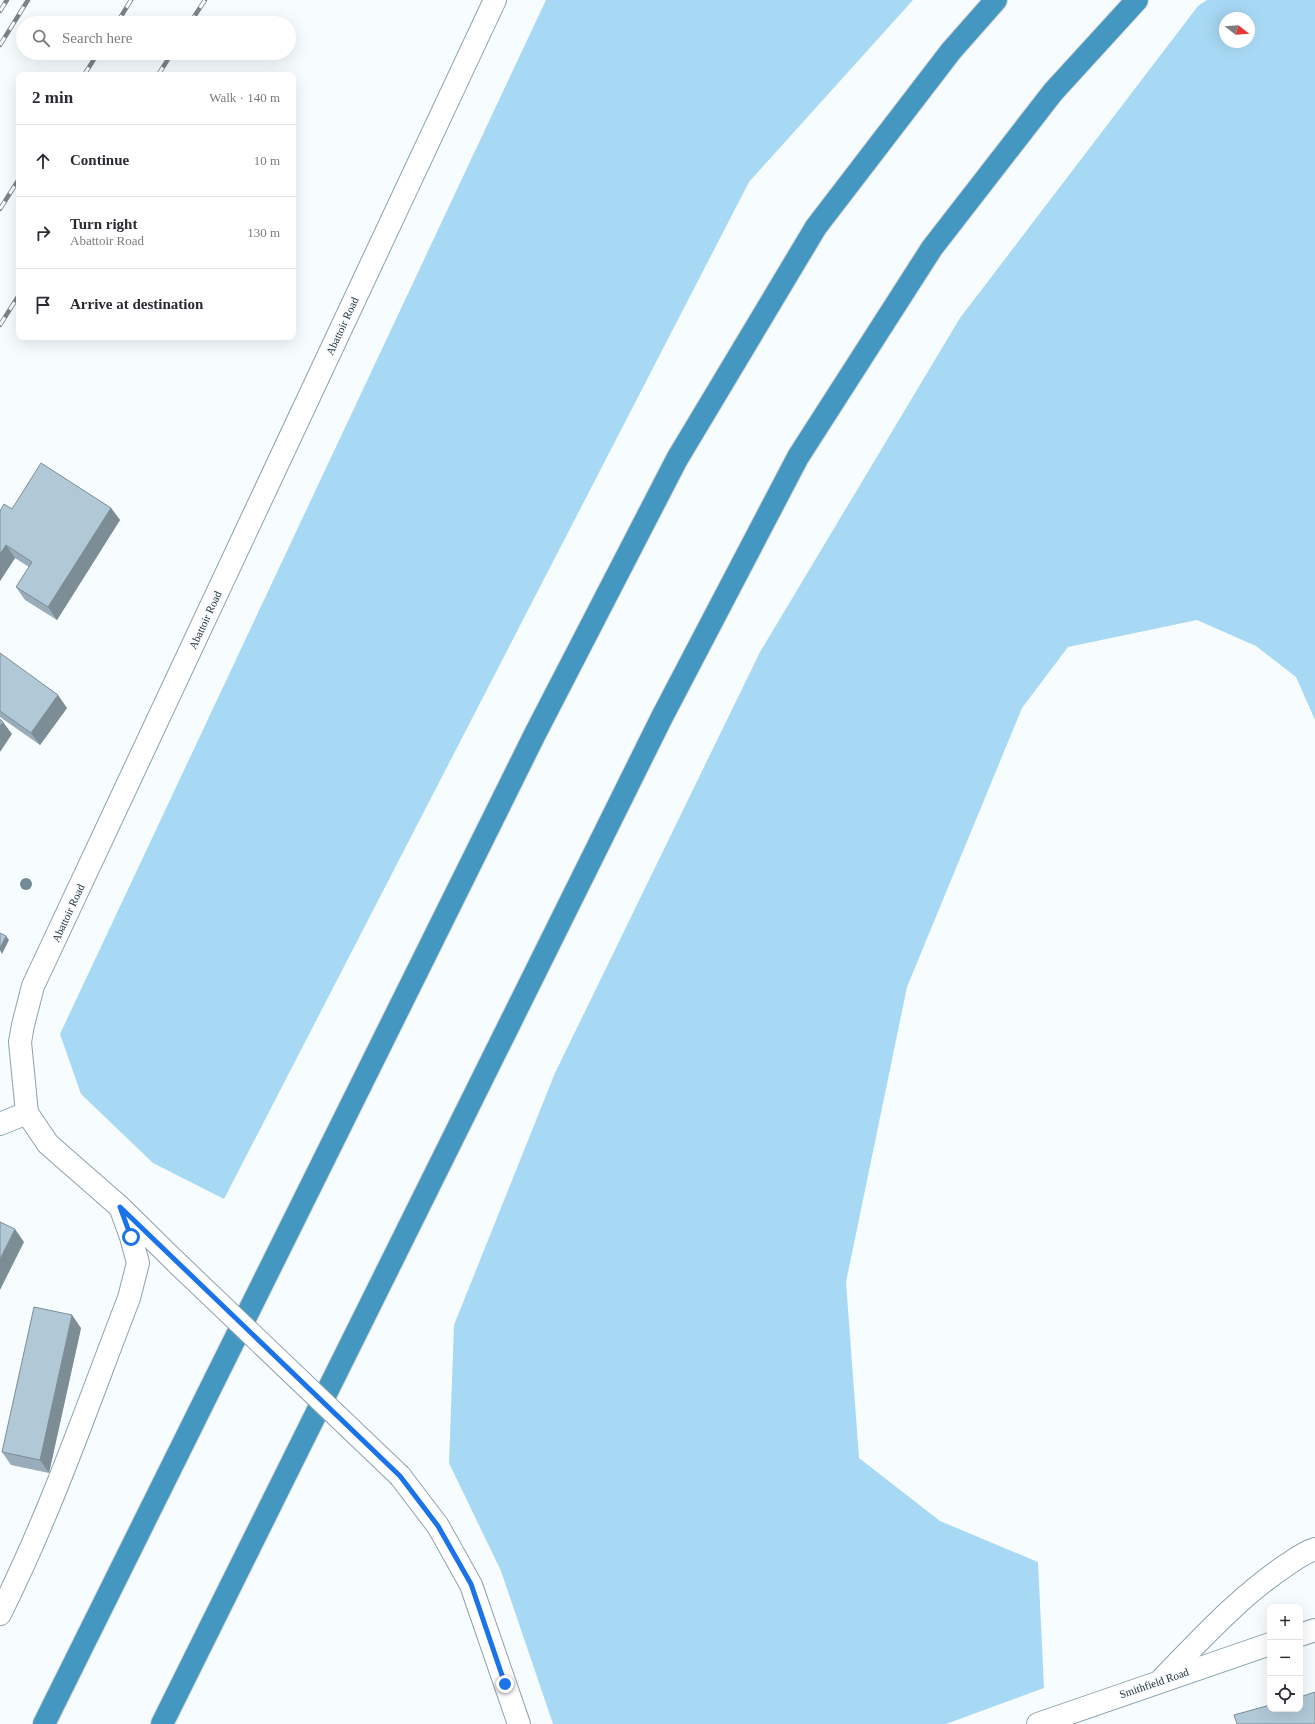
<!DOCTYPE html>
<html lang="en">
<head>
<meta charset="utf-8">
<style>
  :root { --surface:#fff; --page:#f2f2f3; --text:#2b2b33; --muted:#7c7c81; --line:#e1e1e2 }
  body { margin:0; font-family:"Times New Roman",serif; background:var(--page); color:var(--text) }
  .controls { position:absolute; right:12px; bottom:12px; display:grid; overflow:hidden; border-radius:8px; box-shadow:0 4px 16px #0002 }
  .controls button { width:36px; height:36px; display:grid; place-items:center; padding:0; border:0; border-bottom:1px solid var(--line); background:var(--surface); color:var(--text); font:20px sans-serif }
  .compass { position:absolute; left:1219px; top:12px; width:36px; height:36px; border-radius:50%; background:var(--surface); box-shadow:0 4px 16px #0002; rotate:107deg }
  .stop { position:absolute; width:12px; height:12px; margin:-9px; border:3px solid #1a73e8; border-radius:50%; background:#fff }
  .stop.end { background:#1a73e8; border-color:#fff; box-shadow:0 1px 4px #0008 }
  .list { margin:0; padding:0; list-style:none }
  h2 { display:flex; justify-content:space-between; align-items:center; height:52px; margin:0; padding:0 16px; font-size:17px }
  h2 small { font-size:13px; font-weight:400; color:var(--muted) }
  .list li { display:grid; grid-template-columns:26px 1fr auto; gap:12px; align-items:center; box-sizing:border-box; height:72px; padding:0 16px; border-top:1px solid var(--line) }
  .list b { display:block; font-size:15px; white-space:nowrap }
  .list p { margin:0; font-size:13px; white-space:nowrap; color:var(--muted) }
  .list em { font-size:13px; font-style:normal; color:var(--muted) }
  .icon { flex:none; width:22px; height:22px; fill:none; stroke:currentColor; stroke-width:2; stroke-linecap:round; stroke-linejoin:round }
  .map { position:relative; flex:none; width:1315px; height:1724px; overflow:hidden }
  .search { position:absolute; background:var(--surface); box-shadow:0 4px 16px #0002; left:16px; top:16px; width:280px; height:44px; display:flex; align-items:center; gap:10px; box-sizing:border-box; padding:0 14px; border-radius:22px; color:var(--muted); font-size:15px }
  .panel { position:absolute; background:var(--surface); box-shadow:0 4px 16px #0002; left:16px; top:72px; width:280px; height:268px; border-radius:8px }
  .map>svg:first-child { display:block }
  .green { fill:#a8d9f4; fill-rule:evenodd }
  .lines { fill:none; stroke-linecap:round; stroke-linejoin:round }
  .minor-casing { stroke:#8ba2af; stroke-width:24 }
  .highway-casing { stroke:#d4d6d7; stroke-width:24 }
  .minor { stroke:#fff; stroke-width:22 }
  .highway { stroke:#4397c0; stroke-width:22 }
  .rail-casing { stroke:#7b8387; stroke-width:4.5 }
  .rail { stroke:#f7fcff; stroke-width:3; stroke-dasharray:9; stroke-linecap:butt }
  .minor-bridge-casing { stroke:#8ba2af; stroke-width:24; stroke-linecap:butt }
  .minor-bridge { stroke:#fff; stroke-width:22 }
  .tree { fill:#728b96 }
  .wall { fill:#98adb9 }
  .shaded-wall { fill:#7c8d96 }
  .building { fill:#b1c9d7; stroke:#7c8d96 }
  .route { stroke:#1a73e8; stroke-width:5 }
  .labels { text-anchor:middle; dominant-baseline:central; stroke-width:3.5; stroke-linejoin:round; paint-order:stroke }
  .street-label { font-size:11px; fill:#273136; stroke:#f7fcff }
</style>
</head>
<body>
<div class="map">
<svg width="1315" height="1724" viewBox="0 0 1315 1724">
  <rect width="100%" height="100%" fill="#f7fcff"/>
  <path class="green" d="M546 0H913L749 182 224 1199 153 1163 81 1094 60 1034Z
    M1207 0H1315V720L1296 677 1256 646 1197 620 1068 647 1022 708 907 987 846 1282 859 1458 940 1521 1038 1562 1044 1688 946 1724H553L501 1571 449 1463 454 1325 555 1073 760 652 960 318 1198 6ZM1225 18H1249V42H1225Z"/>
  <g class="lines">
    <defs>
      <path id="minor" d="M0 1124 27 1113
        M178 1264 120 1207 48 1144 27 1113 20 1042 23 1025 33 986 495 0
        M400 1476 438 1526 471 1585 519 1724
        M0 1614C51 1512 88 1404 129 1298L138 1263 131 1237 122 1212
        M1300 1635 1315 1630
        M1163 1678C1202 1638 1241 1595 1288 1564 1297 1558 1305 1552 1315 1549
        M1038 1724 1270 1644"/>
      <path id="highway" d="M44 1724 535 734 677 459 816 227 951 51 996 0
        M162 1724 662 717 798 457 932 248 1053 92 1137 0"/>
    </defs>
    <use href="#minor" class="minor-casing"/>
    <use href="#highway" class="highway-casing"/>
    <use href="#minor" class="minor"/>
    <use href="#highway" class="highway"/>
    <defs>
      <path id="rail" d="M0 11 7 0
        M117 23 131 0
        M190 23 205 0
        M0 45 28 0
        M84 75 98 53
        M158 75 172 53
        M0 209 19 179
        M0 325 19 295"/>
    </defs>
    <use href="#rail" class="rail-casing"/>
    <use href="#rail" class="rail"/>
    <defs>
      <path id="minor-bridge" d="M178 1264 400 1476"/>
    </defs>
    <use href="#minor-bridge" class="minor-bridge-casing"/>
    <use href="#minor-bridge" class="minor-bridge"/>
  </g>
  <circle class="tree" cx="26" cy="884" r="6"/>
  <path class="wall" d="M111 508 120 520 57 620 25 600 16 587 29 567 15 558 0 581V511L12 509Z
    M0 653 67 708 40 745 0 717Z
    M81 1328 49 1473 11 1465 2 1452Z"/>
  <path class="shaded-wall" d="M111 508 120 520 57 620 48 607Z
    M6 545 15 558 0 581V554Z
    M58 695 67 708 40 745 31 733Z
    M3 722 12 734 0 752V726Z
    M6 936 9 940 2 954 0 950V948Z
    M15 1229 24 1242 0 1290V1259Z
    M72 1315 81 1328 49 1473 40 1460Z"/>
  <path class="building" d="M41 463 111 508 48 607 16 587 32 562 6 545 0 554V511L4 504 12 509Z
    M0 653 58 695 31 733 0 711Z
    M0 719 3 722 0 726Z
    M0 933 6 936 0 948Z
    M0 1222 15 1229 0 1259Z
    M34 1307 72 1315 40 1460 2 1452Z
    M1315 1692V1724H1237L1234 1715 1270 1705V1709H1300V1697Z"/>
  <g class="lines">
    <path class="route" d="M131 1237 120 1207 400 1476 438 1526 471 1584 505 1684"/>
  </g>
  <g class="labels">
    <g class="street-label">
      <text transform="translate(342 326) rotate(-65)">Abattoir Road</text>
      <text transform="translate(205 620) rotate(-65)">Abattoir Road</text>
      <text transform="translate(68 913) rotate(-65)">Abattoir Road</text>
      <text transform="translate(1154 1683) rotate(-19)">Smithfield Road</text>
    </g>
  </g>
</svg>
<div class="controls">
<button>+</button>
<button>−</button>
<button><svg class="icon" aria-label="locate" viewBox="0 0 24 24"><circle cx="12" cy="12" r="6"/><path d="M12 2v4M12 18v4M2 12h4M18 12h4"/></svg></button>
</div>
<svg class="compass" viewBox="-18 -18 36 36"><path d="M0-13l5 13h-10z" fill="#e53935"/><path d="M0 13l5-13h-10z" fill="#7c7c81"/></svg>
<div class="stop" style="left:131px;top:1237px"></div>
<div class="stop end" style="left:505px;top:1684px"></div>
<div class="search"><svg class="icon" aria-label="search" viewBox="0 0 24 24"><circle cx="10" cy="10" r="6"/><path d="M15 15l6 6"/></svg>Search here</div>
<section class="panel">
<h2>2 min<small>Walk · 140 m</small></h2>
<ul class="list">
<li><svg class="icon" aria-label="ahead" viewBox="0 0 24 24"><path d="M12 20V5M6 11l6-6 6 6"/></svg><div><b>Continue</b></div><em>10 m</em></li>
<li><svg class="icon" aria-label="right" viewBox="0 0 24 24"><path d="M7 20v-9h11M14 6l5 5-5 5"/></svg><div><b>Turn right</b><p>Abattoir Road</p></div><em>130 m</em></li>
<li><svg class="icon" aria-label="arrive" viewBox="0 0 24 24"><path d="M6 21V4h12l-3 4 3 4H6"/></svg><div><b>Arrive at destination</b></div></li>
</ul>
</section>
</div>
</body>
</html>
